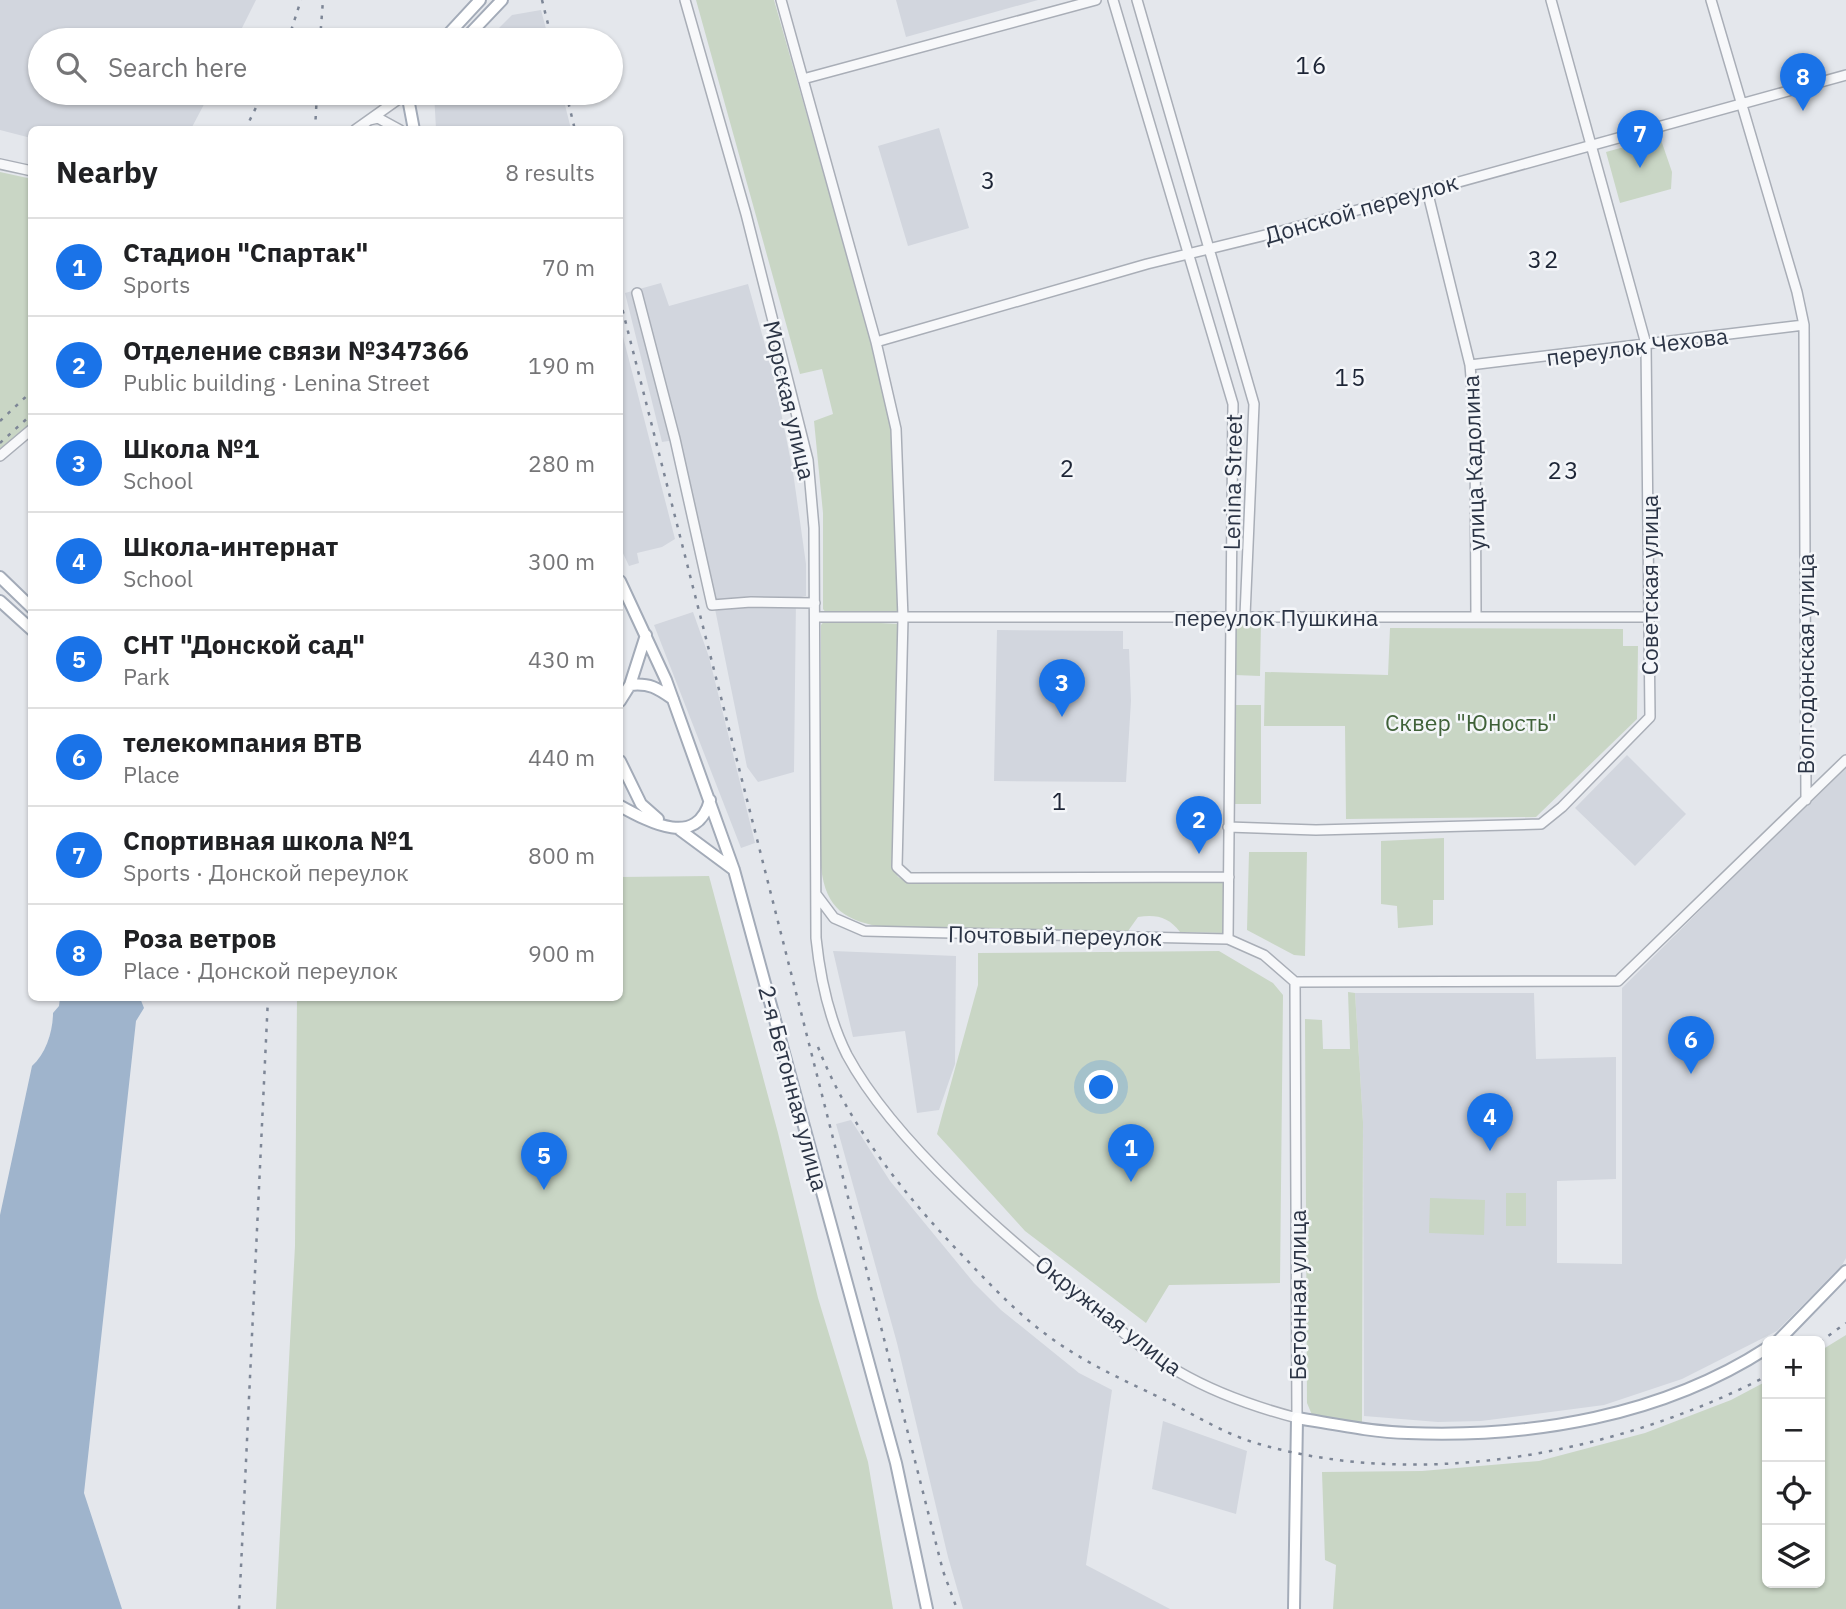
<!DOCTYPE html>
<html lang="en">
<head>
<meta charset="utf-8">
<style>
  :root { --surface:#fff; --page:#f6f6f6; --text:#202124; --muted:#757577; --line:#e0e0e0; --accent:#1a73e8 }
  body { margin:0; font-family:"IBM Plex Sans",sans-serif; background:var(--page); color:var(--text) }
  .controls { position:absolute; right:21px; bottom:21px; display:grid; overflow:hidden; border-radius:10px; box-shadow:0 2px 5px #0004 }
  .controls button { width:63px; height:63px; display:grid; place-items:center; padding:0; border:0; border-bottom:2px solid var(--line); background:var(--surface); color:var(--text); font:35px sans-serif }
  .you { position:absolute; left:1102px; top:1088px; width:24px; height:24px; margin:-18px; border:5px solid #fff; border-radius:50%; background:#1a73e8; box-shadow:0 0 0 10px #1a73e833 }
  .badge { display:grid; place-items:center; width:46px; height:46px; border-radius:50%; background:var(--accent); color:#fff; font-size:23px; font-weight:700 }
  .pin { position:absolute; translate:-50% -58px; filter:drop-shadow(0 2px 4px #0008) }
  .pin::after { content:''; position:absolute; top:37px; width:24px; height:21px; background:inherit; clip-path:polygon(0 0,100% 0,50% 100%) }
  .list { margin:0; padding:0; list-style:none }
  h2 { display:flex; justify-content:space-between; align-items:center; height:91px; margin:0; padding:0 28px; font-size:30px }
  h2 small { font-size:23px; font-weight:400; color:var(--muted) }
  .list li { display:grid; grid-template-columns:46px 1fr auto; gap:21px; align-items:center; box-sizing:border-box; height:98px; padding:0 28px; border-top:2px solid var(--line) }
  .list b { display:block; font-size:26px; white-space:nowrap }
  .list p { margin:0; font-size:23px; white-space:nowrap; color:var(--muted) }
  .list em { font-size:23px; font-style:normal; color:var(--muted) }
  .icon { flex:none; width:38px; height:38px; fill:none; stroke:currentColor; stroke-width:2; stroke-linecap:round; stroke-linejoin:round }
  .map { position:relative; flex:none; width:1846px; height:1609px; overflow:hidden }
  .search { position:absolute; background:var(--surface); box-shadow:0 2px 5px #0004; left:28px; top:28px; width:595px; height:77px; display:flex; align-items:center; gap:18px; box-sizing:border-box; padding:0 24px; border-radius:38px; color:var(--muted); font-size:26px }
  .panel { position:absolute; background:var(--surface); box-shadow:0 2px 5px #0004; left:28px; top:126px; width:595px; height:875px; border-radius:10px }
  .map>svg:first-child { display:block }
  .built { fill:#d2d6de }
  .green { fill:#c9d6c5 }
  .water { fill:#9fb4cc }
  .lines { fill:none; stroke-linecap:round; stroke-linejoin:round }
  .minor-casing { stroke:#a9aeb7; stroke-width:12 }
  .major-casing { stroke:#a3abb8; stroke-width:14 }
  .minor { stroke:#f7f8fa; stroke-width:9 }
  .major { stroke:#fff; stroke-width:10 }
  .rail { stroke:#7d8696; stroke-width:2.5; stroke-dasharray:3.5 7; stroke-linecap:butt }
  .labels { text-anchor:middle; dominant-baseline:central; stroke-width:5; stroke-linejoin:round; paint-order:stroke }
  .street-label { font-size:23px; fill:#2b3445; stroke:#f4f6f9 }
  .park-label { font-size:23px; fill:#3f6138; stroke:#f4f6f9 }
  .neighbourhood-label { font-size:24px; letter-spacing:2px; fill:#1d2536; stroke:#f4f6f9 }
</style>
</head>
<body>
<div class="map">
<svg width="1846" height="1609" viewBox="0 0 1846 1609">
  <rect width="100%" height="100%" fill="#e4e7ec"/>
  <path class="built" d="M0 0H256L236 40H40V93H210L191 129 32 130 31 138 0 130Z
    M896 0H1038L906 37Z
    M541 10 549 40H487L512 15Z
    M434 93H562L571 129H436Z
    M939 128 969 228 908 246 878 146Z
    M661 283 669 306 748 284 775 381 782 379 784 385 776 387 793 472 806 564V596L796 598 794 772 758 782 747 767 715 609 675 440 662 442 625 293Z
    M620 325 675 539 662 547 637 553 639 563 629 566 620 547Z
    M693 612 709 657 755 843 741 848 654 625Z
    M997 630 1123 631V649H1129L1131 701 1126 782 994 781Z
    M1627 755 1686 814 1635 866 1575 808Z
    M1846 765V1258L1842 1265 1777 1331 1682 1379 1604 1405 1481 1421 1438 1422 1364 1416 1363 1122 1355 993H1534L1536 1059 1616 1057V1179L1557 1181V1263L1622 1264V988Z
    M833 951 956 956 955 1064 939 1110 917 1113 905 1031 853 1037Z
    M851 1120 890 1181 974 1283 1001 1310 1079 1373 1112 1390 1086 1565 1170 1609H963L948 1557 897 1343 836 1124Z
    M1163 1421 1247 1451 1236 1514 1152 1489Z"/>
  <path class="green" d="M696 0H774L897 431 900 613 827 614 823 609V513L814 421 833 414 822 369 800 374Z
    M1660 137 1672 172 1671 189 1620 203 1606 152Z
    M0 172 32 179 31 423 0 451Z
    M825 620 899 624 893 866 898 877 907 881H1224L1225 933 1180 932C1169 917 1156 914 1138 917L1128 931 885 928C845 920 826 910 821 867V625Z
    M1235 623H1261L1260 676 1235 675Z
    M1390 628 1623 629V646H1638L1637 719 1536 817 1346 819 1345 726H1264L1265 672 1388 675Z
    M1234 705H1261V804H1234Z
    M1444 838V900H1433V925L1398 928 1397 906 1381 904V841Z
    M1249 852H1307L1305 956 1294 955 1247 930Z
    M709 876 778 1133 818 1298 868 1462 893 1609H276L295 1246 297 998H620V877Z
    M1219 951 1273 983 1283 995 1280 1283 1169 1285 1146 1323 1025 1231 937 1134 978 985V953Z
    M1348 992 1355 993 1363 1122 1362 1423 1312 1415 1307 1403 1305 1019 1322 1020 1323 1049H1350Z
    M1506 1193H1526V1226H1506Z
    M1430 1198 1485 1200 1484 1235 1429 1233Z
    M1846 1335V1609H1333L1336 1565 1325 1560 1322 1472 1422 1471 1539 1461 1645 1433 1731 1400 1767 1381V1583H1820V1351Z"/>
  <path class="water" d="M60 998H140L144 1008 136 1021 84 1493 122 1609H0V1215L32 1066C46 1054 53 1031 53 1013L59 1006Z"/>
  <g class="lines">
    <defs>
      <path id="minor" d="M685 0 746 214 808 460 814 528 816 938C820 977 829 1019 847 1055 895 1144 1011 1242 1090 1305 1118 1328 1147 1354 1179 1372 1217 1394 1255 1407 1297 1418L1295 982
        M781 0 876 342 896 429 903 618 897 867 909 878 1229 877
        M1113 0 1233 404 1228 939
        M1137 0 1254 404 1245 616
        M1711 0 1797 292 1804 325 1806 800
        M803 79 1096 0
        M369 120 378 118 400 130
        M355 130 407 93
        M0 164 32 171
        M1427 190 1470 365 1475 426 1476 616
        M637 293 675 439 712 605 751 602 815 603
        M876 342 1147 264 1278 232 1846 75
        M1470 365 1804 325
        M0 456 32 429
        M815 617H1649
        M1228 827 1316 830 1541 824 1562 807 1650 717 1646 344 1551 0
        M816 894 834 918 864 931 1228 939 1264 955 1295 982
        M1295 982 1618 981 1846 760"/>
      <path id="major" d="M443 40 480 0
        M464 40 502 0
        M407 93 414 130
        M0 577 32 608
        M620 581 666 680 734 870 896 1463 927 1609
        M0 601 32 630
        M630 685 646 635
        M620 701 630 685C650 683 657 688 673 699
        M620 761 641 804 658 819
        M620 806C651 823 697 848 710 800
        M680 830 734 870
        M1778 1341 1846 1271
        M1294 1609 1297 1418C1334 1424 1371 1432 1408 1433 1532 1438 1662 1416 1767 1348"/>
    </defs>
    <use href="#minor" class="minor-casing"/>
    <use href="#major" class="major-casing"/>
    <use href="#minor" class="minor"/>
    <use href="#major" class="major"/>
    <path class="rail" d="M542 0 552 40
      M288 40 301 0
      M320 40 323 0
      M566 93 575 130
      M245 130 263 93
      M315 130 317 93
      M620 300 943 1571 957 1609
      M0 421 32 391
      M0 443 32 414
      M818 1047C848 1124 903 1193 959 1252 988 1282 1017 1314 1051 1338 1088 1365 1130 1383 1171 1403 1200 1418 1227 1435 1259 1444 1423 1491 1618 1453 1767 1376
      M1820 1342 1846 1323
      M239 1609 268 998"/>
  </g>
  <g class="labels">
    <g class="street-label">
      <text transform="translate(1361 208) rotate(-16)">Донской переулок</text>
      <text transform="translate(1637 346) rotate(-7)">переулок Чехова</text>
      <text transform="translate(790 400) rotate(77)">Морская улица</text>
      <text transform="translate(1473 463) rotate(-92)">улица Кадолина</text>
      <text transform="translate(1232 482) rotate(-89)">Lenina Street</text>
      <text transform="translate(1649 585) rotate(-90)">Советская улица</text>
      <text x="1276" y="617">переулок Пушкина</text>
      <text transform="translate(1805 664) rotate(-90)">Волгодонская улица</text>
      <text transform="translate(1055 935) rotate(1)">Почтовый переулок</text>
      <text transform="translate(794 1088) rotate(75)">2-я Бетонная улица</text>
      <text transform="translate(1297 1295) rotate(-90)">Бетонная улица</text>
      <text transform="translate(1109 1315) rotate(38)">Окружная улица</text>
    </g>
    <g class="park-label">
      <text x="1471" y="722">Сквер "Юность"</text>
    </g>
    <g class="neighbourhood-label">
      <text x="1312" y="65">16</text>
      <text x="989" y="180">3</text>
      <text x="1544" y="259">32</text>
      <text x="1351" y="377">15</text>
      <text x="1068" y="468">2</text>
      <text x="1564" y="470">23</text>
      <text x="1060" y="801">1</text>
    </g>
  </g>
</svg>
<div class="controls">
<button>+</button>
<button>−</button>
<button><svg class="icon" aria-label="locate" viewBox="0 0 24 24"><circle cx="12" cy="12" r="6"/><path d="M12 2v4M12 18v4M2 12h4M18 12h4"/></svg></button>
<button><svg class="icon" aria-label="layers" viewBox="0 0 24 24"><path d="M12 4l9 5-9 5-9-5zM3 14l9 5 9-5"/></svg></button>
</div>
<div class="you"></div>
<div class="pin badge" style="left:1131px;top:1182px">1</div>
<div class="pin badge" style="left:1199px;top:854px">2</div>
<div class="pin badge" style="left:1062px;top:717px">3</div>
<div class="pin badge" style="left:1490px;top:1151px">4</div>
<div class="pin badge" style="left:544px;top:1190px">5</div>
<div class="pin badge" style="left:1691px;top:1074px">6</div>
<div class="pin badge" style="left:1640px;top:168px">7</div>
<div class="pin badge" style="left:1803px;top:111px">8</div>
<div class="search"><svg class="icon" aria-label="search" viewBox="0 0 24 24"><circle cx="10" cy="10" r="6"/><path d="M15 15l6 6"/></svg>Search here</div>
<section class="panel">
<h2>Nearby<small>8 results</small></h2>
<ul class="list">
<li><span class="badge">1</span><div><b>Стадион &quot;Спартак&quot;</b><p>Sports</p></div><em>70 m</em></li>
<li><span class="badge">2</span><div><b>Отделение связи №347366</b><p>Public building · Lenina Street</p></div><em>190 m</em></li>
<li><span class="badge">3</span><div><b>Школа №1</b><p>School</p></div><em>280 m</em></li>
<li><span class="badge">4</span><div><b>Школа-интернат</b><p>School</p></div><em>300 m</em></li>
<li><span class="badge">5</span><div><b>СНТ &quot;Донской сад&quot;</b><p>Park</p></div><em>430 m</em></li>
<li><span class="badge">6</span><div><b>телекомпания ВТВ</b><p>Place</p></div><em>440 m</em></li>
<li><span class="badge">7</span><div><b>Спортивная школа №1</b><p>Sports · Донской переулок</p></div><em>800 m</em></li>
<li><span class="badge">8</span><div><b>Роза ветров</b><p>Place · Донской переулок</p></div><em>900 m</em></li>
</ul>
</section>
</div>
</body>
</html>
